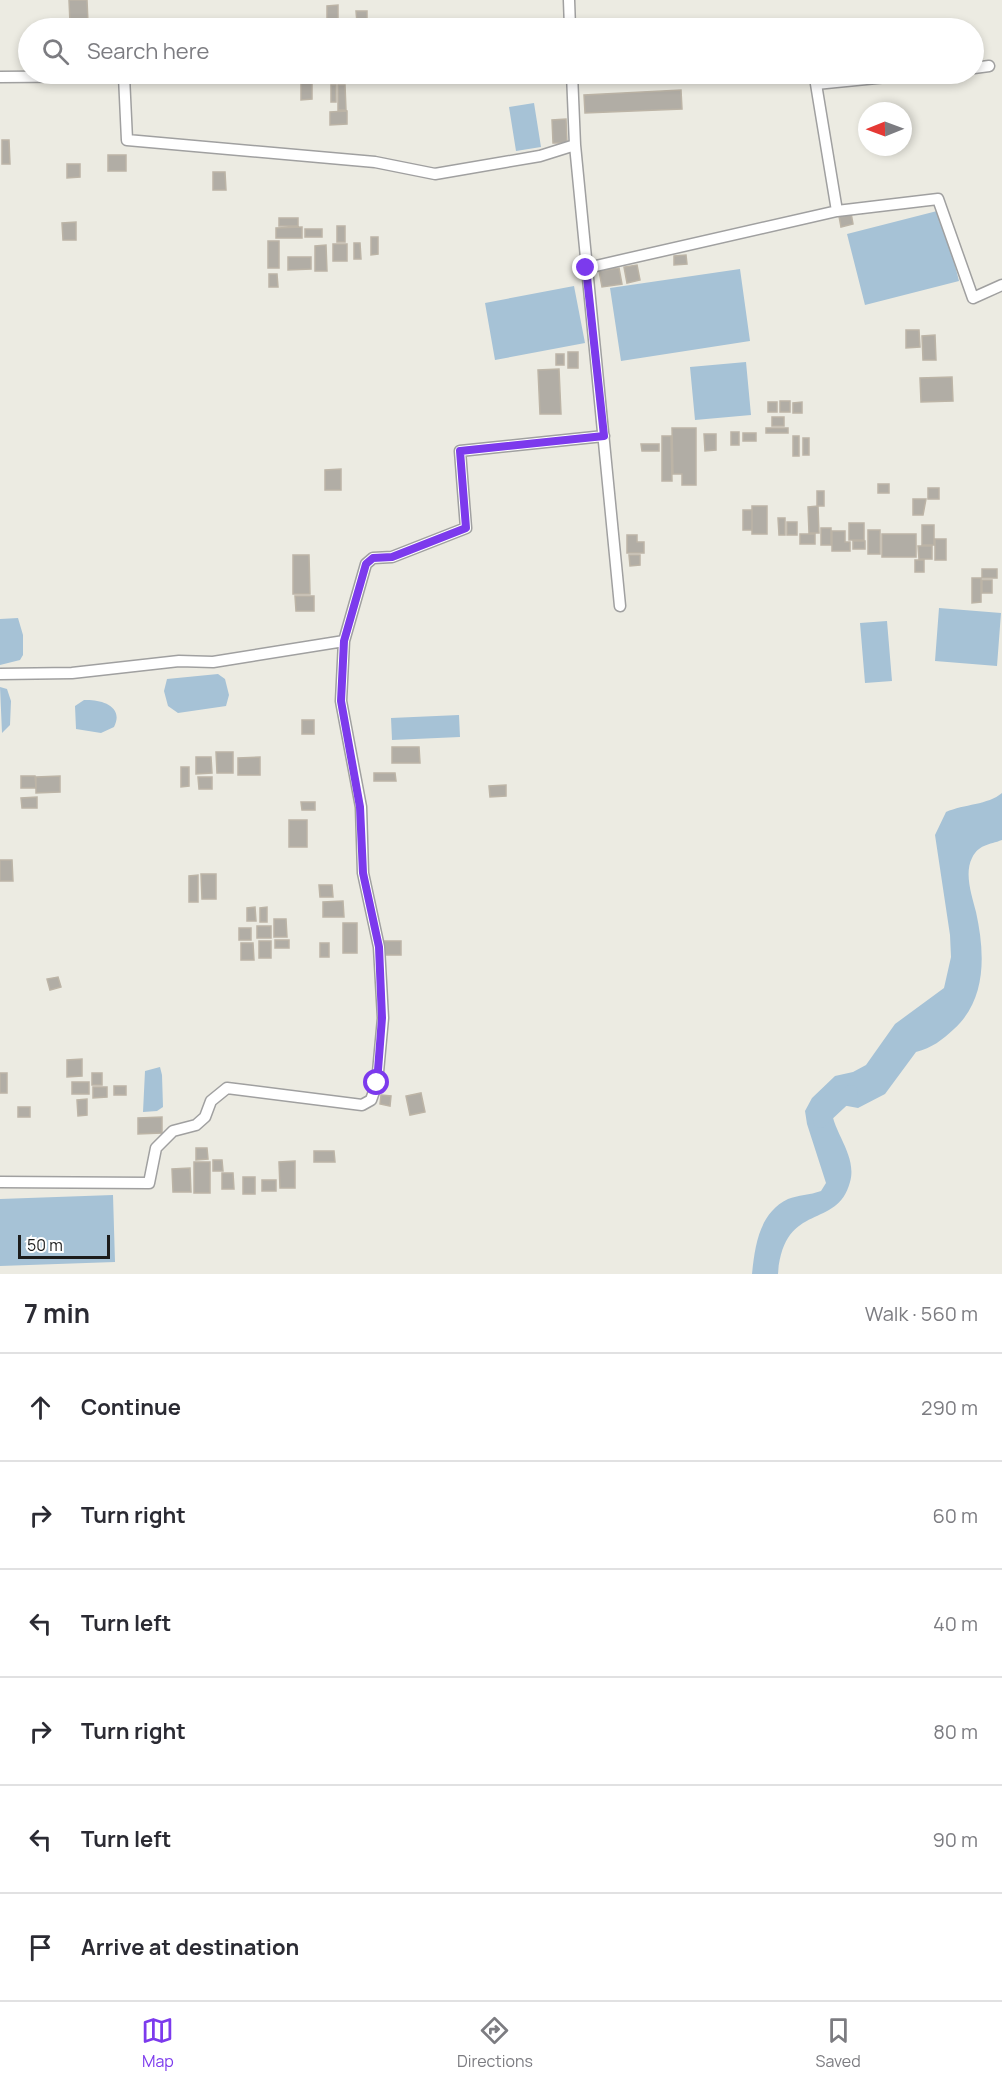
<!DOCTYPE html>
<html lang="en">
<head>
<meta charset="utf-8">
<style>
  :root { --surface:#fff; --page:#f7f7f7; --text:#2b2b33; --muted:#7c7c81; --line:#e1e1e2; --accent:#7c3aed }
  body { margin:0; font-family:Manrope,sans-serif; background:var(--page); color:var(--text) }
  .compass { position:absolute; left:858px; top:102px; width:54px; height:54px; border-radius:50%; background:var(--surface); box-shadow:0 3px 9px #0003; rotate:269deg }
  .scale { position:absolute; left:18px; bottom:15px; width:92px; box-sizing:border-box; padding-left:6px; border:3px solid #1c1c1c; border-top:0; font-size:16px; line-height:21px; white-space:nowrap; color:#1c1c1c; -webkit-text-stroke:4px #fff; paint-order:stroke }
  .stop { position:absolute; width:18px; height:18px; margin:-14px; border:4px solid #7c3aed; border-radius:50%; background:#fff }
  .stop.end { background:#7c3aed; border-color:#fff; box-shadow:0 2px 6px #0008 }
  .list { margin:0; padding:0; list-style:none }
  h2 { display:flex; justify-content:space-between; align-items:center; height:78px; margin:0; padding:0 24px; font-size:26px }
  h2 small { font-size:20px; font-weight:400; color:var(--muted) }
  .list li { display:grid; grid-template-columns:39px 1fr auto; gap:18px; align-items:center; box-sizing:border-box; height:108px; padding:0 24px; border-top:2px solid var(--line) }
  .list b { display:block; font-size:22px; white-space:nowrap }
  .list em { font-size:20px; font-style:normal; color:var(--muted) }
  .icon { flex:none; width:33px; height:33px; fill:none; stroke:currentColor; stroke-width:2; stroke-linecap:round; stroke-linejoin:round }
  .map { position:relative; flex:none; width:1002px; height:1274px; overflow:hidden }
  .search { position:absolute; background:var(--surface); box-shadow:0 3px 9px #0003; left:18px; right:18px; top:18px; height:66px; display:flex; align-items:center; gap:15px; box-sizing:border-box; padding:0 21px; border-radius:33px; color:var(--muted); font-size:22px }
  .sheet { height:726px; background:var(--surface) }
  nav { display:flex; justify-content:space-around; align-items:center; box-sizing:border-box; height:84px; border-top:2px solid var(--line); background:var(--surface); font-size:16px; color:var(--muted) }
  nav a { display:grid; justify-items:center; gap:3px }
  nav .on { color:var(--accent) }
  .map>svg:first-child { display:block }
  .water { fill:#a6c2d6 }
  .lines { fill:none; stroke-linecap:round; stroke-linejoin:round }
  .canal { stroke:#a6c2d6; stroke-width:14 }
  .building { fill:#b1ada5; stroke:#bcb4a6; stroke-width:1.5 }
  .minor-casing { stroke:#a0a0a0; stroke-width:13 }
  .minor { stroke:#fff; stroke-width:10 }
  .route { stroke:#7c3aed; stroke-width:8 }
</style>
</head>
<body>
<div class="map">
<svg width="1002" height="1274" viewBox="0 0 1002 1274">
  <rect width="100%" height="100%" fill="#ecebe2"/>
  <path class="water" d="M534 103 541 147 516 151 509 107Z
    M941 210 959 281 865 305 847 234Z
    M740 269 750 341 621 361 610 288Z
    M574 286 585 343 495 360 485 303Z
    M746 362 751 415 695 420 690 367Z
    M939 608 1001 613 997 666 935 661Z
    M18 618 23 635V655L20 660 0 665V619Z
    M887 621 892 681 865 683 860 623Z
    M218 674 225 679 229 695 226 706 178 713 168 706 164 691 167 679Z
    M0 687 7 689 11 701 10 725 2 733Z
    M84 700C99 699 125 705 114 727L101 733 76 729 75 706Z
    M459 715 460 737 392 740 391 718Z
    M1002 793V840C989 845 979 844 972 858 964 874 972 896 976 912 985 953 987 999 954 1029 942 1040 932 1048 916 1052L885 1094 858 1108 831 1103C830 1130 858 1154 850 1182 837 1231 784 1200 778 1274H752C755 1246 759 1213 788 1199 798 1195 810 1195 821 1191L826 1183 807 1124 805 1111 812 1098 835 1076 853 1072 866 1065 895 1024 944 988 951 957 950 935 935 835 946 812C964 804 988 805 1002 793Z
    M160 1067 162 1075 163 1107 157 1111 143 1112 145 1071Z
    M113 1195 115 1262 0 1266V1199Z"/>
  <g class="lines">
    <path class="canal" d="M820 1121 851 1092"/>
  </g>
  <path class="building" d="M69 0H87L88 23H70Z
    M338 5V21H327V6Z
    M356 11H367V23H357Z
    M301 78H312V99L301 100Z
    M331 85H336V102H331Z
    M338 85H345L346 110H338Z
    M681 90 682 109 585 113 584 95Z
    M347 111V124L330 125V112Z
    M566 119 567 143H553L552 120Z
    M2 140H9L10 164H2Z
    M108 155H126V171H108Z
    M67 164H80V177L67 178Z
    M213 172H225L226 190H213Z
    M851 213 853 224 841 227 839 216Z
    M279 218H298V226H279Z
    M76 222V240H63L62 223Z
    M337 226H345V242H337Z
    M302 227V238H276V228Z
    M305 229H322V237H305Z
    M371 237H378V254L371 255Z
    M268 241H279V268H268Z
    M354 243H360L361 259H354Z
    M333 244H347V261H333Z
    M326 245 327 271H315V246Z
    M686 255 687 264 674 265V256Z
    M288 257H311V269L288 270Z
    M637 265 640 280 627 283 624 267Z
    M619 268 622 284 602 287 599 271Z
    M269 274H277L278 287H269Z
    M906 330H919L920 347 906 348Z
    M935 335 936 360H923L922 336Z
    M568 352H578V368H568Z
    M556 354H564V365H556Z
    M559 369 561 414H540L538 370Z
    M952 377 953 401 921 402 920 378Z
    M780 401H790V412H780Z
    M768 402H777V412H768Z
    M802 402V413H793V403Z
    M772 417H784V426H772Z
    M672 428H696V485H682V474H673Z
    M766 428H788V433H766Z
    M731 432H739V445H731Z
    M743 433H756V441H743Z
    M704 434H716V450L705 451Z
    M662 436H671L672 481H662Z
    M793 436H799V456H793Z
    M803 438H809V455H803Z
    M641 444H659V451H642Z
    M341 469V490H325V470Z
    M878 484H889V493H878Z
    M928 488H939V499H928Z
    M817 491H824V506H817Z
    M913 499H926L923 515H913Z
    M752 506H767V534H752Z
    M818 506 819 533H809L808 507Z
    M743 510H752V530H743Z
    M778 518H785V535H779Z
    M787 522H797V535H787Z
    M849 523H864V540H849Z
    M922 525H934V545H922Z
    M821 528H831V545H821Z
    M868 530H880V554H868Z
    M832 531H845V542H850V551H832Z
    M800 534H815V544H800Z
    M882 534H916V557H882Z
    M627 535H637V542H644V553H627Z
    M935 539H946V560H935Z
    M853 541H865V549H853Z
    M918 546H932V559H919Z
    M293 555H309L310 594H293Z
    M629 555H640V565L630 566Z
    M915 560H924V572H915Z
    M982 569H997V578H982Z
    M972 578H981V602L972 603Z
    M982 580H992V593H982Z
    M295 596H314V611H296Z
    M302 720H314V734H302Z
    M392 747H419L420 763H392Z
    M216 752H233V773H217Z
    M196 757H211L212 773 196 774Z
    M260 757V775H238V758Z
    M181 767H189V786L181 787Z
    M374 773H395L396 781H374Z
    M21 776H35L36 788H21Z
    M60 776V792L36 793V777Z
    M198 777H212V789H199Z
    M506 785V796L490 797 489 786Z
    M37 797V808H22L21 798Z
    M301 802H315V810H302Z
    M289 820H307V847H289Z
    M0 860H12L13 881H0Z
    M201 874H216V899H202Z
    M198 875V902H189V876Z
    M319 885H332L333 897H320Z
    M343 901 344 917H323V902Z
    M255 907 256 921H247V908Z
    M267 907V922H260V908Z
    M274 919H286L287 937H274Z
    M343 923H357V953H343Z
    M257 926H271V938H257Z
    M239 928H251V940H239Z
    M275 940H289V948H275Z
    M259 941H271V958H259Z
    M384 941H401V955H385Z
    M241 943H253L254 960H241Z
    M320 943H329V957H320Z
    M58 977 61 987 50 990 47 979Z
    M82 1059V1076L67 1077V1060Z
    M0 1073H7V1093H0Z
    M92 1073H102V1085H92Z
    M72 1082H89V1094H72Z
    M114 1086H126V1095H114Z
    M93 1087H107V1097L93 1098Z
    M421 1093 425 1112 410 1115 406 1096Z
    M381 1095 391 1096 390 1106 380 1104Z
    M87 1099V1115L78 1116 77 1100Z
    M18 1107H30V1117H18Z
    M162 1117V1133L138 1134V1118Z
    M196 1148H207L208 1159 196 1160Z
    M314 1151H334L335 1162H314Z
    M213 1160H222L223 1171H213Z
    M295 1161V1188H280L279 1162Z
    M194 1162H210V1193H194Z
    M190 1168 191 1192H173L172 1169Z
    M222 1173H233L234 1189H222Z
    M243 1177H255V1194H243Z
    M262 1180H276V1191H262Z"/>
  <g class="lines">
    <defs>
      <path id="minor" d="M569 0 570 28
        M974 68 989 66
        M572 74 575 145 620 606
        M0 77 124 76 127 140 375 162 435 174 540 156 575 145
        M837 211 816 84 917 74
        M587 268 837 211 938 199 973 298 1002 285
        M0 674 72 673 179 661 213 662 344 641 366 564 373 558 392 557 466 528 460 451 604 436
        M0 1182 149 1183 156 1148 173 1131 196 1125 205 1117 211 1101 227 1088 362 1105 371 1100 377 1083 383 1018 379 947 363 873 361 807 341 701 344 641"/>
    </defs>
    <use href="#minor" class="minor-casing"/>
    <use href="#minor" class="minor"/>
  </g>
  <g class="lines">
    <path class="route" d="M377 1083 382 1018 379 947 363 873 360 807 341 701 344 641 366 564 373 558 392 557 466 528 460 451 604 436 586 268"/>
  </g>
</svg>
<svg class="compass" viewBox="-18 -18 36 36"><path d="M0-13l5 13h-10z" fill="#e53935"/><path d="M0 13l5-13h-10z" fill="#7c7c81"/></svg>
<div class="scale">50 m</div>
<div class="stop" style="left:377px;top:1083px"></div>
<div class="stop end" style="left:586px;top:268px"></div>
<div class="search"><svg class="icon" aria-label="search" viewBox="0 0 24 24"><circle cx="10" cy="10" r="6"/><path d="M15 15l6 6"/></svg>Search here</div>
</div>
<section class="sheet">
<h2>7 min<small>Walk · 560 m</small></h2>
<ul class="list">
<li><svg class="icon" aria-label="ahead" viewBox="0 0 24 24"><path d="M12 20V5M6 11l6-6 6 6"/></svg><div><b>Continue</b></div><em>290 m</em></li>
<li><svg class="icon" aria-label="right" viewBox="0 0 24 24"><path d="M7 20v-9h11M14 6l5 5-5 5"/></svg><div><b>Turn right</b></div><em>60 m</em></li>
<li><svg class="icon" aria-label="left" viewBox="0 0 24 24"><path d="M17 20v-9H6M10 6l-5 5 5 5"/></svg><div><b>Turn left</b></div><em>40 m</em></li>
<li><svg class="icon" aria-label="right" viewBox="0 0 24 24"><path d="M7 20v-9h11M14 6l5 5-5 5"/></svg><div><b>Turn right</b></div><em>80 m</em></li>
<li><svg class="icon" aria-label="left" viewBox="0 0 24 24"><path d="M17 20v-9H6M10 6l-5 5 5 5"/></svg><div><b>Turn left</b></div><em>90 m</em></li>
<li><svg class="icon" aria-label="arrive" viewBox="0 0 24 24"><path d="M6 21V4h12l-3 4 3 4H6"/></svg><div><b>Arrive at destination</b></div></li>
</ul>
</section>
<nav>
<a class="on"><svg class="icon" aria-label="map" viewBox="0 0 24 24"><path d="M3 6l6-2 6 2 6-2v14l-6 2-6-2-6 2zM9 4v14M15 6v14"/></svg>Map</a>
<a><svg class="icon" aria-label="directions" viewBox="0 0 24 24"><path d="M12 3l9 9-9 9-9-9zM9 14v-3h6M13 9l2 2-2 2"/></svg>Directions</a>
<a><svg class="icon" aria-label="saved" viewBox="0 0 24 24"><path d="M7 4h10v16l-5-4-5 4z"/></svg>Saved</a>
</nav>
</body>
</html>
